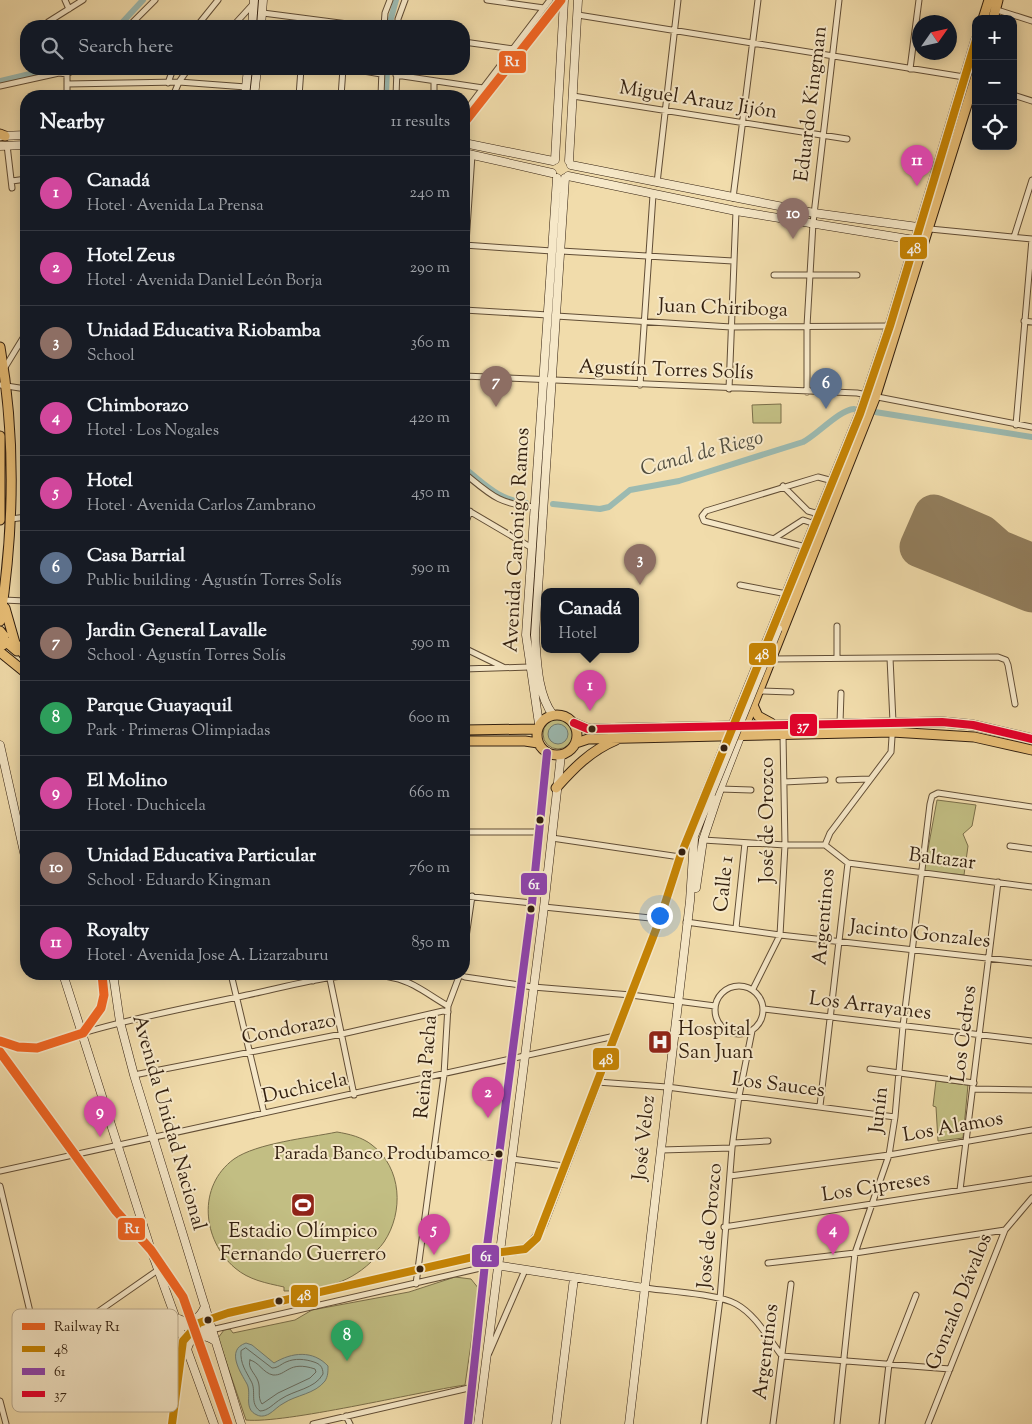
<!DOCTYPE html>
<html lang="en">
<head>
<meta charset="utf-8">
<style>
  :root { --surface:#171b24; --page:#242831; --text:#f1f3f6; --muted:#9ea1a6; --line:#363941; --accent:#c59692 }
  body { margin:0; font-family:"Sorts Mill Goudy",serif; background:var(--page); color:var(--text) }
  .controls { position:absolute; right:15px; top:15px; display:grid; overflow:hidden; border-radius:10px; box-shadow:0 2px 12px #0003 }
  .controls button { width:45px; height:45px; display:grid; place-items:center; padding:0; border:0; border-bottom:1px solid var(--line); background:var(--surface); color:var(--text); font:25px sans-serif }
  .compass { position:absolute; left:912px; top:15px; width:45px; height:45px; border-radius:50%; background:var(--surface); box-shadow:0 2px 12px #0003; rotate:56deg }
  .you { position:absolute; left:659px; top:915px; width:18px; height:18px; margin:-12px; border:4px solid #fff; border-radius:50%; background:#1a73e8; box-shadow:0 0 0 8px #1a73e833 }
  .badge { display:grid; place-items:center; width:32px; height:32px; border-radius:50%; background:var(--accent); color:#fff; font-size:16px; font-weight:700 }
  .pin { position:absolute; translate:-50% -41px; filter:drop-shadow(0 1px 2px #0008) }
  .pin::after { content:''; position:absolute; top:26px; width:18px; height:15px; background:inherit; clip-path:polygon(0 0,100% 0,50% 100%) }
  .popup { position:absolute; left:541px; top:588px; width:98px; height:65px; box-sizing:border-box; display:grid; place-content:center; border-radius:10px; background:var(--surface); filter:drop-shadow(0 1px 4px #0005); font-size:16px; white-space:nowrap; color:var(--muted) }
  .popup b { font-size:19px; color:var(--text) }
  .popup::after { content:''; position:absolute; left:50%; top:100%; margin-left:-10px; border:10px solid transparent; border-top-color:var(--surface) }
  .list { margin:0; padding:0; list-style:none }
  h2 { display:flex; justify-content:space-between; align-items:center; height:65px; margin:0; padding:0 20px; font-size:21px }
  h2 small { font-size:16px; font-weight:400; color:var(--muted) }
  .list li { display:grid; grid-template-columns:32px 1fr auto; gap:15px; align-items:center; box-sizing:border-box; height:75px; padding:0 20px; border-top:1px solid var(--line) }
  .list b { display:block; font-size:19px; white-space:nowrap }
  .list p { margin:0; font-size:16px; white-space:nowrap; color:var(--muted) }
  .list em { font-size:16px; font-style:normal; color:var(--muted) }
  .icon { flex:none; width:28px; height:28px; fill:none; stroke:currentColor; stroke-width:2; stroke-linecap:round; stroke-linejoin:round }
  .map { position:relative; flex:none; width:1032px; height:1424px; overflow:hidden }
  .search { position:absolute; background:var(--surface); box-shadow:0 2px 12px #0003; left:20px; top:20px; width:450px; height:55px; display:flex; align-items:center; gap:12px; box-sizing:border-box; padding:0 18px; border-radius:20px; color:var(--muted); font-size:19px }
  .panel { position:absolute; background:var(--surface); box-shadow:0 2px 12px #0003; left:20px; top:90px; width:450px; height:890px; border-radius:20px }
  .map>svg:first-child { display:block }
  .green { fill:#c2be83; stroke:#7a6e49 }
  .water { fill:#9cbab1; stroke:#727c70 }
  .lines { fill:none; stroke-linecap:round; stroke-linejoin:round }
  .shore { stroke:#676c60; stroke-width:1 }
  .canal { stroke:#9cbab1; stroke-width:6 }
  .runway { stroke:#927e5d; stroke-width:41 }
  .street-casing { stroke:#624e36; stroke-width:7 }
  .secondary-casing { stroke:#321f0f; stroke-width:9 }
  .primary-casing { stroke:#321f0f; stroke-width:11 }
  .street { stroke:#f6e8c8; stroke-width:5 }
  .secondary { stroke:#f6e8c8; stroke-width:8 }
  .primary { stroke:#e8be76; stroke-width:9 }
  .secondary-bridge-casing { stroke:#321f0f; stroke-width:9; stroke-linecap:butt }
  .secondary-bridge { stroke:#f6e8c8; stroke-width:8 }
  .bus-1-casing { stroke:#f6e8c8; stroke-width:11 }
  .bus-2-casing { stroke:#f6e8c8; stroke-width:11 }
  .bus-3-casing { stroke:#f6e8c8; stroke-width:11 }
  .bus-1 { stroke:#c68404; stroke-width:8 }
  .bus-2 { stroke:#8e44ad; stroke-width:8 }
  .bus-3 { stroke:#e4002b; stroke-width:8 }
  .rail-1-casing { stroke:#f6e8c8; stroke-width:12 }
  .rail-1 { stroke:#f26522; stroke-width:9 }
  .bus-dot { fill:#321f0f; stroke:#f6e8c8; stroke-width:2 }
  .labels { text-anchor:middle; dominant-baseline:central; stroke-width:4; stroke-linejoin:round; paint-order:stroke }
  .bus-label { font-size:19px; fill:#321f0f; stroke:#f6e8c8; text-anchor:end }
  .street-label { font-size:20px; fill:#321f0f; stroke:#f6e8c8 }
  .poi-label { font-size:20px; fill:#321f0f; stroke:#f6e8c8; text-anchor:start }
  .water-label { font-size:21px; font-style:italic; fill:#524e40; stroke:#f6e8c8 }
  .key { fill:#f6e8c8; stroke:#bbac90; stroke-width:1 }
  .key-label { font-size:14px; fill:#321f0f }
  .line-badge { stroke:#f6e8c8; stroke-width:2 }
  .badge-label { font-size:14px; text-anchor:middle; font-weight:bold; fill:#fff }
</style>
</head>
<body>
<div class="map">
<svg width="1032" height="1424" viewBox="0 0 1032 1424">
  <rect width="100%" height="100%" fill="#f1dcab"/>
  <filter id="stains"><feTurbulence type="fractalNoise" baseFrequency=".004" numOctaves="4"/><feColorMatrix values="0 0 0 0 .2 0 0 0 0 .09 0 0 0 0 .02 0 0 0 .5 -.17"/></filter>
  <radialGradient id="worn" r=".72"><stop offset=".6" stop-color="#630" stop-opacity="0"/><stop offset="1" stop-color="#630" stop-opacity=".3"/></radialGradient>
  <path class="green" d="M781 404V423H753L752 405Z
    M543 734a15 15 0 1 1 30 0a15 15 0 1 1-30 0Z
    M937 800 976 805 972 826 963 834 968 846 964 875 924 871Z
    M936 1081 968 1085 963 1138 938 1141 936 1107 933 1106Z
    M337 1132C349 1134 362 1137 372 1145 402 1168 404 1212 384 1242 380 1248 374 1253 368 1258L371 1262C347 1285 317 1291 284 1291V1287C266 1283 249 1280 235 1268 202 1240 197 1186 234 1159 257 1143 308 1138 337 1132Z
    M455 1277 471 1279 479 1289 465 1385C417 1392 284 1424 246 1420L218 1338 224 1330 230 1329 233 1333 295 1320 312 1310 409 1292Z"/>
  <path class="water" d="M548 734a10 10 0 1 1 20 0a10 10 0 1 1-20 0Z
    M246 1343 252 1345 274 1363C292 1352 313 1350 328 1366 328 1372 328 1376 325 1381 315 1394 296 1395 284 1403 278 1406 274 1411 269 1414 265 1416 261 1417 257 1415 243 1409 252 1394 247 1384 241 1373 225 1350 246 1343Z"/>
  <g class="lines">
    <path class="shore" d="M246 1348 272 1368C278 1368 281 1364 286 1362 295 1358 305 1359 314 1362 320 1364 323 1367 323 1374 315 1389 294 1390 281 1399 274 1403 268 1411 260 1411 249 1403 257 1391 251 1381 246 1371 240 1364 241 1351Z
      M250 1360C259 1362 263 1373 273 1375 287 1376 288 1360 315 1369L316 1372 310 1378 278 1393 262 1404C257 1397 261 1389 258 1381 255 1373 247 1368 250 1360Z"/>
    <path class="canal" d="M119 26 143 0
      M389 26 396 0
      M0 81 51 69
      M386 96 387 69
      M875 412 1032 437
      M464 468C485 484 498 500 526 503
      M553 504 600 509 609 507 630 490 679 481 803 442C817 435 839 410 854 409"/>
    <path class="runway" d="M1032 564 998 550 981 535 934 515 920 547 1032 592"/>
    <defs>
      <path id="street" d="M65 0 69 9
        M487 0 544 8
        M994 9 1032 21
        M263 13 363 26
        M578 15 964 77
        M48 22 83 0
        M129 26 155 0
        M197 26 218 0
        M233 26 254 3
        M384 26 385 13 390 0
        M398 26V19L405 0
        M464 42 514 49
        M352 69 381 74
        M910 69 919 0
        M67 74V96
        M396 75 483 88
        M434 81V96
        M168 83 173 69
        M67 84 179 82 246 87
        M0 86 59 73 67 74 75 69
        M1013 95 1032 101
        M173 96 179 82 188 69
        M299 96 301 69
        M341 96 343 69
        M381 96 382 69
        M396 96 397 69
        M573 96 847 139
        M464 113 550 0
        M7 145 12 188
        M12 181 26 179
        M657 183 678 0
        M733 198 758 0
        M930 229 1032 239
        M1014 237 1032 180
        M464 245 552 251
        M561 251 733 261
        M464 272 472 155
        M774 275H857
        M464 310 548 315
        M556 316 731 327 890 326
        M1024 321 1032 322
        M4 369 26 333
        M464 376 857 393 1032 427
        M0 385 26 389
        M640 385 653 195
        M729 389 736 211
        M807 392V326L813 223 839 0
        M1016 425 1032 239
        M464 473C491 495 498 504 535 507
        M783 486 808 511 819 514
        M464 508 532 548
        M11 519 26 517
        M464 527 470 511
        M775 538 803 520 815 524
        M806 547 704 521 702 516 706 511 818 477 833 481
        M740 585 787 594
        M3 600 26 601
        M837 626V658
        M464 648 503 667
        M771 659 998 657 1006 660 1008 665 1015 704
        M464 669 529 667
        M758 691 791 692
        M840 723 841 693
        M839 780 870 779
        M784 782 825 780
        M720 789 751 790
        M464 832H540
        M552 838 680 857
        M703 840 785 845H825
        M825 845 830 833 891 752 893 722 890 658
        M825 845 848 863
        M1010 846 1032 849
        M848 863 1032 887
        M464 896 532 903
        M544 907 660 919
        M686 922 780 935 1032 963
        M736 928 745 843
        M464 951 472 896
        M231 974 264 1113
        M312 974 313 981
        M457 974 465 977 533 987 631 995 715 1006
        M330 979 354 1095
        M715 1010a24 24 0 1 1 48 0a24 24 0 1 1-48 0Z
        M753 989 780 935 785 845 783 735
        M764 1009 1032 1041
        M83 1033C136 1017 192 1007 247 995 291 986 350 967 394 978 414 982 430 996 448 1006
        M870 1069 974 1083
        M134 1075 342 1034 443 1011 448 1012
        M597 1082 667 1087 895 1117
        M973 1089 1032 1090
        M820 1106 848 863
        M734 1143 768 1141
        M661 1150 732 1148
        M434 1153 499 1158
        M512 1159 564 1166
        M0 1171 615 1036
        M730 1176 889 1155 1032 1130
        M0 1186 32 1320 48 1335H60L69 1332 158 1270
        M960 1190 998 882
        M724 1227 1032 1179
        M768 1263 855 1253 1005 1230
        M416 1284 444 1075 448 1006 460 974
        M644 1288C667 1291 718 1294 736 1304 756 1315 768 1338 782 1356L950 1369
        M208 1318 486 1254
        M211 1330 485 1267
        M489 1353 525 1270
        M0 1401 6 1424
        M346 1416 350 1424
        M172 1424 183 1342
        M313 1424 473 1387
        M704 1424 720 1299 732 1148 739 1096 752 1031
        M773 1424 791 1284
        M837 1424 855 1253 889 1155 895 1117 903 1026 930 804 932 796 938 793 1032 807
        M882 1424 889 1364 916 1295
        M928 1424 1005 1230 1032 1198"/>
      <path id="secondary" d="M252 26 254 0
        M261 26 263 0
        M245 96 248 69
        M254 96 257 69
        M1 136 26 135
        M464 143 553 161
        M0 146 26 145
        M464 153 552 173
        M555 160 564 0
        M569 161 578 0
        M571 165 814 213 925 228
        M568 176 736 211 914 240 920 237
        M553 715C537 694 537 660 535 635L565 178
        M539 724 526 635 557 178
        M0 745 26 861
        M692 841 711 794
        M696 888 703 840 720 789 742 732
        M63 974 151 1250 214 1424
        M113 974 120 1022 134 1075 241 1424
        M486 1254C519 1249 528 1257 544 1223L660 919 680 857 730 731
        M495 1265 644 1288
        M176 1318 191 1330H211
        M179 1319C191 1326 201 1317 205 1306
        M187 1351C189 1336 203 1332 215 1341
        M468 1424 486 1254 532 903 547 753
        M478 1424 544 907 561 755
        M556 1424 574 1278
        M629 1424 690 901 694 839"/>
      <path id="primary" d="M983 19 989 0
        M993 19 998 0
        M0 134 5 136
        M0 347C16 438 14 530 0 621
        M0 436V520
        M5 608 15 643 26 657
        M0 631 4 636 3 645
        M4 640 17 651
        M0 652 26 673
        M753 705 758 716 771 723
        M537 735a20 20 0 1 1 40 0a20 20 0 1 1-40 0Z
        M574 723 588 729 942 722 973 725 1032 739
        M745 725 875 398 976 76
        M733 726 860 414 890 326 976 40
        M464 730 537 729
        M464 741H525L538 743
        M576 743 588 739 892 732 974 737 1032 750
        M556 788C574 768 590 751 616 740"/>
    </defs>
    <use href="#street" class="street-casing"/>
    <use href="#secondary" class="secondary-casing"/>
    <use href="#primary" class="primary-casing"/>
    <use href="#street" class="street"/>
    <use href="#secondary" class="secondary"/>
    <use href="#primary" class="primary"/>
    <defs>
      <path id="secondary-bridge" d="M711 794 778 629"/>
    </defs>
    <use href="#secondary-bridge" class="secondary-bridge-casing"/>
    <use href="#secondary-bridge" class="secondary-bridge"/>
    <defs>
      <path id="bus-1" d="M172 1424 183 1341 199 1323 228 1313 486 1254 525 1249 537 1238 660 919 680 857 860 414 890 326 976 40"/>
      <path id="bus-2" d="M468 1424 486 1254 532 903 547 753"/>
      <path id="bus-3" d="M574 723 588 729 942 722 973 725 1032 739"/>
    </defs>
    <use href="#bus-1" class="bus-1-casing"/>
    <use href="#bus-2" class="bus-2-casing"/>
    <use href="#bus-3" class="bus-3-casing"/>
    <use href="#bus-1" class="bus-1"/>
    <use href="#bus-2" class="bus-2"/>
    <use href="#bus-3" class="bus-3"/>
    <defs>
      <path id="rail-1" d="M464 123 561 0
        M0 1041 18 1047 37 1048 83 1033 101 1008 104 995 102 974
        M0 1052 116 1211 151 1250 183 1297 228 1424"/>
    </defs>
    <use href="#rail-1" class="rail-1-casing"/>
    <use href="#rail-1" class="rail-1"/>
  </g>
  <defs>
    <symbol id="hospital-square" viewBox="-11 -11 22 22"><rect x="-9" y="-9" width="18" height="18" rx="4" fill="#8f2418" stroke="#f6e8c8"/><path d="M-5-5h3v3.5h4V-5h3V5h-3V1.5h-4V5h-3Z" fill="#fff"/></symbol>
    <symbol id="stadium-square" viewBox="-11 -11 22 22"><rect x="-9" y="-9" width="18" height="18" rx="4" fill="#8f2418" stroke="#f6e8c8"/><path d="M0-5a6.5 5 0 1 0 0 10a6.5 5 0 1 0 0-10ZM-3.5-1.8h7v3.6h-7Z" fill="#fff"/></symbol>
  </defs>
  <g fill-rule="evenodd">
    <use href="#hospital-square" x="646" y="1028" width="28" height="28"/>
    <use href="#stadium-square" x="289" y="1191" width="28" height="28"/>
  </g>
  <g class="bus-dot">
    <circle cx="592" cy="729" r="4.5"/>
    <circle cx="724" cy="748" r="4.5"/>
    <circle cx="540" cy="820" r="4.5"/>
    <circle cx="682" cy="852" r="4.5"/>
    <circle cx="531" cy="909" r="4.5"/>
    <circle cx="499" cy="1154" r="4.5"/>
    <circle cx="420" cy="1269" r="4.5"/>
    <circle cx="279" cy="1301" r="4.5"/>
    <circle cx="208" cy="1320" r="4.5"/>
  </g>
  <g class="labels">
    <g class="bus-label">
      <text x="490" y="1154">Parada Banco Produbamco</text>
    </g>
    <g class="street-label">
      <text transform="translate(698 101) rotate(9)">Miguel Arauz Jijón</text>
      <text transform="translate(812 104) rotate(-83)">Eduardo Kingman</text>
      <text transform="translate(723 309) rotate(2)">Juan Chiriboga</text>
      <text transform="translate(666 371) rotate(2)">Agustín Torres Solís</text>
      <text transform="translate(518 540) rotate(-87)">Avenida Canónigo Ramos</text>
      <text transform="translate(768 820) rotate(-90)">José de Orozco</text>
      <text transform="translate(942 860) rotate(7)">Baltazar</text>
      <text transform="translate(725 884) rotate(-84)">Calle 1</text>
      <text transform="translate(825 917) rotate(-85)">Argentinos</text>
      <text transform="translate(920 935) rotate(6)">Jacinto Gonzales</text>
      <text transform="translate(870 1007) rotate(7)">Los Arrayanes</text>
      <text transform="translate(289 1030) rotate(-11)">Condorazo</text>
      <text transform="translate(965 1034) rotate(-83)">Los Cedros</text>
      <text transform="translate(427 1067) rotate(-85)">Reina Pacha</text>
      <text transform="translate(778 1086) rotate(7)">Los Sauces</text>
      <text transform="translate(305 1089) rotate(-12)">Duchicela</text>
      <text transform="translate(880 1110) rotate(-83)">Junín</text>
      <text transform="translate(168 1123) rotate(74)">Avenida Unidad Nacional</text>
      <text transform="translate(953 1128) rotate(-10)">Los Alamos</text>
      <text transform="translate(645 1138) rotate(-84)">José Veloz</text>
      <text transform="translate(876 1188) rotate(-9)">Los Cipreses</text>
      <text transform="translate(711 1226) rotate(-85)">José de Orozco</text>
      <text transform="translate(960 1302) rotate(-68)">Gonzalo Dávalos</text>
      <text transform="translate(767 1352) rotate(-83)">Argentinos</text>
    </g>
    <g class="poi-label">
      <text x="678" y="1030">Hospital<tspan x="678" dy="23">San Juan</tspan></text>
      <text x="303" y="1232" text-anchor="middle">Estadio Olímpico<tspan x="303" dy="23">Fernando Guerrero</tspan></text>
    </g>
    <g class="water-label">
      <text transform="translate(702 454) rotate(-15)">Canal de Riego</text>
    </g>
  </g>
  <rect x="12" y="1309" width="166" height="103" rx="8" class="key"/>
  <rect x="22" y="1323" width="23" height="7" fill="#f26522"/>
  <rect x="22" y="1346" width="23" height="6" fill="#c68404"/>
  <rect x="22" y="1368" width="23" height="7" fill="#8e44ad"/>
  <rect x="22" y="1391" width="23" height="6" fill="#e4002b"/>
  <g class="key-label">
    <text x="54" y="1331">Railway R1</text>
    <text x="54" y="1354">48</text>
    <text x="54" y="1376">61</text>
    <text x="54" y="1399">37</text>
  </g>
  <g class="line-badge">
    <rect x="498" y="50" width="29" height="24" rx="5" fill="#f26522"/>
    <rect x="899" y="236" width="29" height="24" rx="5" fill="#c68404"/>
    <rect x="748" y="642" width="29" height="24" rx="5" fill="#c68404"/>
    <rect x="789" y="713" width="29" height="24" rx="5" fill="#e4002b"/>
    <rect x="520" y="872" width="28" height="24" rx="5" fill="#8e44ad"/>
    <rect x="592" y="1047" width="28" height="24" rx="5" fill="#c68404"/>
    <rect x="117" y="1217" width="29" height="24" rx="5" fill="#f26522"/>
    <rect x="471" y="1244" width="29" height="24" rx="5" fill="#8e44ad"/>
    <rect x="290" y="1284" width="29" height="24" rx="5" fill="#c68404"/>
  </g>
  <g class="badge-label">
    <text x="512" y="66">R1</text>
    <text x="914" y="253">48</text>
    <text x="762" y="659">48</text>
    <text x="803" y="730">37</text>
    <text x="534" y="889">61</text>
    <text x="606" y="1064">48</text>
    <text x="132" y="1233">R1</text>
    <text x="486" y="1261">61</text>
    <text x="304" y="1300">48</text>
  </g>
  <rect width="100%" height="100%" filter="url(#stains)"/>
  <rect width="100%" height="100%" fill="url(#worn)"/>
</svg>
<div class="controls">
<button>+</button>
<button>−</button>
<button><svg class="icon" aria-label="locate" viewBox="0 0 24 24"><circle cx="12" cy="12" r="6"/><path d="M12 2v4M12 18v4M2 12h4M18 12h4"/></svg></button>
</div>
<svg class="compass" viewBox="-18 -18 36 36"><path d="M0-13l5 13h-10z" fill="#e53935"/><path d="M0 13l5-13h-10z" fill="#9ea1a6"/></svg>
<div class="you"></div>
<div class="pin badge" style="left:590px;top:711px;background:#d1479c">1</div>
<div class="popup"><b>Canadá</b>Hotel</div>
<div class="pin badge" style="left:488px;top:1118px;background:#d1479c">2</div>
<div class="pin badge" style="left:640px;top:585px;background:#8d6e63">3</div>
<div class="pin badge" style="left:833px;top:1255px;background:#d1479c">4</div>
<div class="pin badge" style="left:434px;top:1255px;background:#d1479c">5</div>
<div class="pin badge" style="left:826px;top:409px;background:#5c6f8a">6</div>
<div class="pin badge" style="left:496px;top:407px;background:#8d6e63">7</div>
<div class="pin badge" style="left:347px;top:1361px;background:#2e9e5b">8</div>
<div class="pin badge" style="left:100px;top:1137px;background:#d1479c">9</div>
<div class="pin badge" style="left:793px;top:239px;background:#8d6e63">10</div>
<div class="pin badge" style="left:917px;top:186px;background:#d1479c">11</div>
<div class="search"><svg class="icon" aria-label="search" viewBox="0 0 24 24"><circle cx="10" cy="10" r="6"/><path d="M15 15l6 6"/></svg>Search here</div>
<section class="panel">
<h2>Nearby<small>11 results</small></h2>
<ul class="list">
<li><span class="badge" style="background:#d1479c">1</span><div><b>Canadá</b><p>Hotel · Avenida La Prensa</p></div><em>240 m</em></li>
<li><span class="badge" style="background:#d1479c">2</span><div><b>Hotel Zeus</b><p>Hotel · Avenida Daniel León Borja</p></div><em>290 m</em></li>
<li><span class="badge" style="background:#8d6e63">3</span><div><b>Unidad Educativa Riobamba</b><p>School</p></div><em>360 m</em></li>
<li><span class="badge" style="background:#d1479c">4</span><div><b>Chimborazo</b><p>Hotel · Los Nogales</p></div><em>420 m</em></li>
<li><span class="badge" style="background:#d1479c">5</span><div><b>Hotel</b><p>Hotel · Avenida Carlos Zambrano</p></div><em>450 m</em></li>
<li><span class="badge" style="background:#5c6f8a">6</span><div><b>Casa Barrial</b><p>Public building · Agustín Torres Solís</p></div><em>590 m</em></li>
<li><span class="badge" style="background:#8d6e63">7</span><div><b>Jardin General Lavalle</b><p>School · Agustín Torres Solís</p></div><em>590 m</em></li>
<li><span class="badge" style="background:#2e9e5b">8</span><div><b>Parque Guayaquil</b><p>Park · Primeras Olimpiadas</p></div><em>600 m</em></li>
<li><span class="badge" style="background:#d1479c">9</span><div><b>El Molino</b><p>Hotel · Duchicela</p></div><em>660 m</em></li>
<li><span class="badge" style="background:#8d6e63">10</span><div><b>Unidad Educativa Particular</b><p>School · Eduardo Kingman</p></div><em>760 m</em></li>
<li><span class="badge" style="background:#d1479c">11</span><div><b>Royalty</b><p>Hotel · Avenida Jose A. Lizarzaburu</p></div><em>850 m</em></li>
</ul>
</section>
</div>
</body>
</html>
